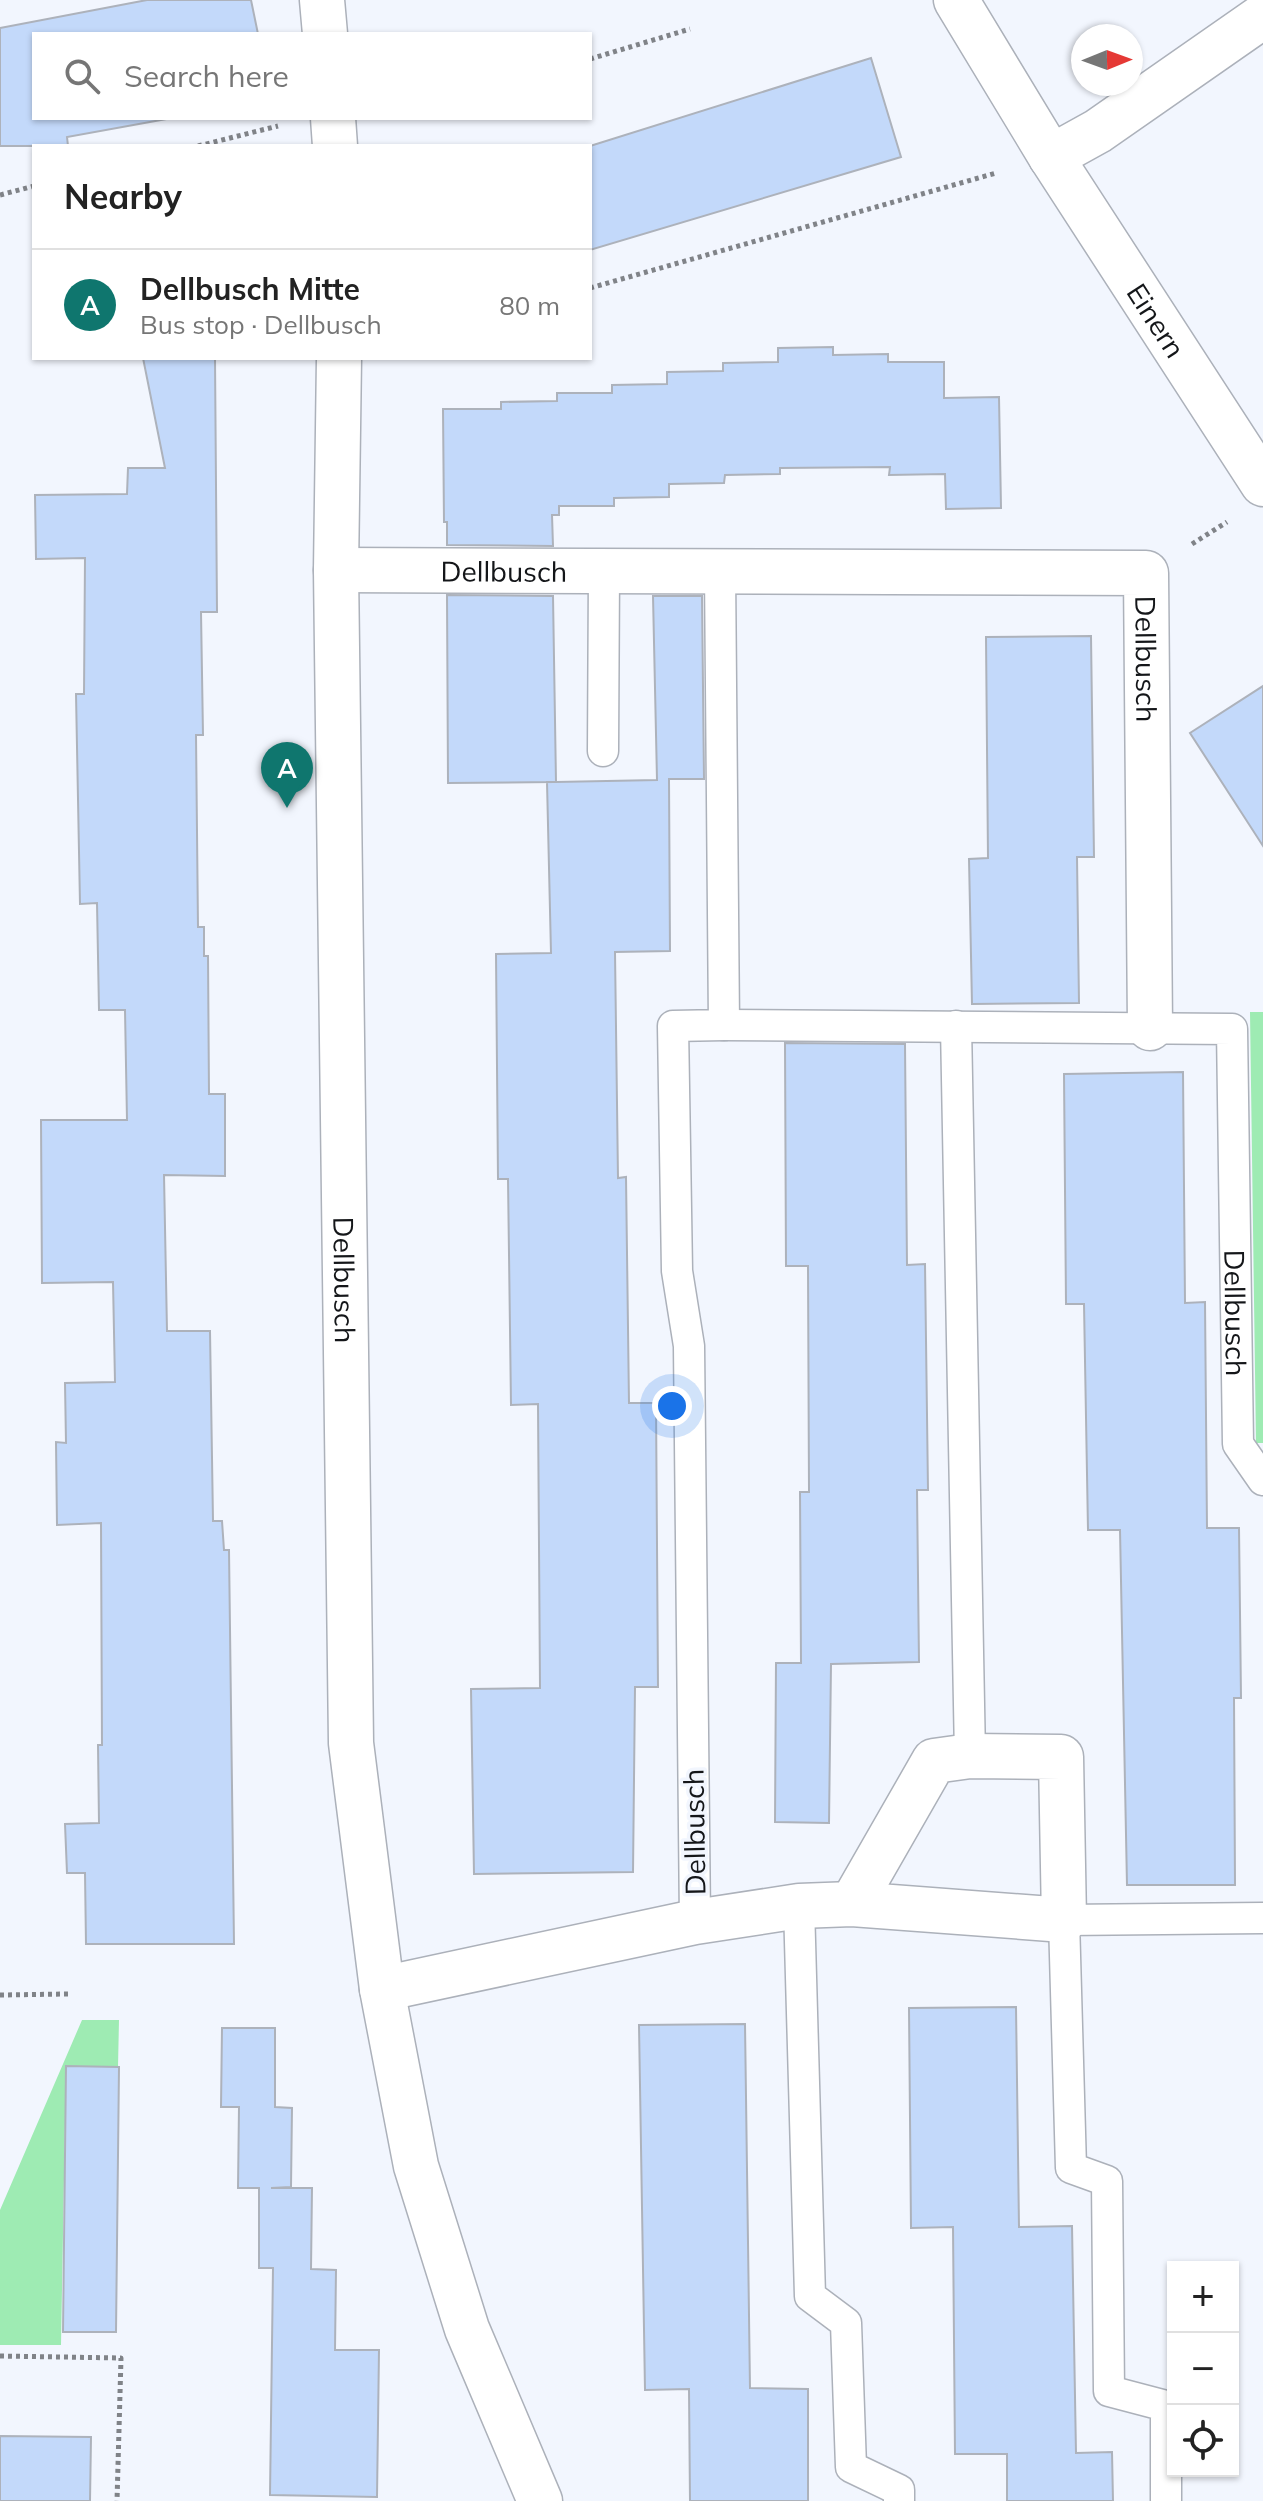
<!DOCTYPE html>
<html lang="en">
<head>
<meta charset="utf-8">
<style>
  :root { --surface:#fff; --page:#f2f2f2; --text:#222; --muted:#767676; --line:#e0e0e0; --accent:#0f766e }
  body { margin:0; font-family:Mulish,sans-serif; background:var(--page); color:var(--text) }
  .controls { position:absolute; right:24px; bottom:24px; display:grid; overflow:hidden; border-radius:0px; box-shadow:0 2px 6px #0004 }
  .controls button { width:72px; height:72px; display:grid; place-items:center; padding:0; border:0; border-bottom:2px solid var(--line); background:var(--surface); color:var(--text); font:40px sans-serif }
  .compass { position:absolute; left:1071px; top:24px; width:72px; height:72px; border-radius:50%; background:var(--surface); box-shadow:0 2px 6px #0004; rotate:89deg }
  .you { position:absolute; left:672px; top:1406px; width:28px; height:28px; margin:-20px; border:6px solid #fff; border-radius:50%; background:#1a73e8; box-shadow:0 0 0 12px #1a73e833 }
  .badge { display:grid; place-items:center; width:52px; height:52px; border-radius:50%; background:var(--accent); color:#fff; font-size:26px; font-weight:700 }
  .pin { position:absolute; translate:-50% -66px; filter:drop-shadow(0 2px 4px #0008) }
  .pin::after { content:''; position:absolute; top:42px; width:28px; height:24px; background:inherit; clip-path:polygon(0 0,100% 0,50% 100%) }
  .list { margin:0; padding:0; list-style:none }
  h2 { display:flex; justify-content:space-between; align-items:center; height:104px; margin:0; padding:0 32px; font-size:34px }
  h2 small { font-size:26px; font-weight:400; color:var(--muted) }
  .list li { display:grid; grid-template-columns:52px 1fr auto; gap:24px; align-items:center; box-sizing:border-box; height:112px; padding:0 32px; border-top:2px solid var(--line) }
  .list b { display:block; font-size:30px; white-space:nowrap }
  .list p { margin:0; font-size:26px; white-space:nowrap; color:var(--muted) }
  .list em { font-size:26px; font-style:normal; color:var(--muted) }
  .icon { flex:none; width:44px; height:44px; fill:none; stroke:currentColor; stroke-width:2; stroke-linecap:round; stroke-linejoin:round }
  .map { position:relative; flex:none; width:1263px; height:2501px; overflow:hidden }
  .search { position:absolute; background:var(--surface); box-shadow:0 2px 6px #0004; left:32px; top:32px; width:560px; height:88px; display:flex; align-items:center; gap:20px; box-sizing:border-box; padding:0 28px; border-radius:0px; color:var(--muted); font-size:30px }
  .panel { position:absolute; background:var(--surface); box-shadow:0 2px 6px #0004; left:32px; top:144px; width:560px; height:216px; border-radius:0px }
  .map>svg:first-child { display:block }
  .green { fill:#9eebb3 }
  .building { fill:#c3d9fa; stroke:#adb2bb; stroke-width:2 }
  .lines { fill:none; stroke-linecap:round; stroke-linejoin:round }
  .lane-casing { stroke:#acb1ba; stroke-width:33 }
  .street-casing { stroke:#acb1ba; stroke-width:47 }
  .secondary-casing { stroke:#acb1ba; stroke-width:47 }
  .path { stroke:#808388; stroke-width:5; stroke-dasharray:4 4; stroke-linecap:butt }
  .lane { stroke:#fff; stroke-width:30 }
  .street { stroke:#fff; stroke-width:44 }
  .secondary { stroke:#fff; stroke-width:44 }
  .labels { text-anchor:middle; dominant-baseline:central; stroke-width:7; stroke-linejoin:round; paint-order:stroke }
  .street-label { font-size:28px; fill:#141619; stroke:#f2f6fe }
</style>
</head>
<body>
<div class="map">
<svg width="1263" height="2501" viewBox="0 0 1263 2501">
  <rect width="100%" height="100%" fill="#f2f6fe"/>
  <path class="green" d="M1250 1012H1263V1443H1256Z
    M82 2020H119L118 2067H66L61 2345H0V2210Z"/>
  <path class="building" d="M147 0H251L258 34H34V118H172L67 137 68 146H0V28Z
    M871 58 901 157 590 250V146Z
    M833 347V355L888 354V362H944V398L999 397 1001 508 946 509 945 474 889 475 890 467 780 468V474L725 475 724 483 669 484V497L614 498V506H559V515H552L553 546 447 545V522H444L443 409H501V402L557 401V393H612V385L667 384V372L723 371V363L778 362V348Z
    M143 358H215L217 612H201L203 735H196L198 927H204V956H208L209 1094H225V1176L164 1175 167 1331H210L213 1521H222L224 1550H229L234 1944H86L85 1873H67L65 1824 99 1823 98 1745H102L101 1523 57 1525 56 1442 66 1443 65 1383 115 1382 113 1282 42 1283 41 1120H127L125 1010H99L97 903 80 904 76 694H84L85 558 36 559 35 495 127 494 128 468H165Z
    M447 595 553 596 556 782 657 780 653 596H702L704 779H669L670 951 615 952 618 1178 626 1177 629 1403H656L658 1687H635L633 1872 474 1874 471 1689 540 1688 538 1404 511 1405 508 1179H498L496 954 551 953 547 782H555L448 783Z
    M1091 636 1094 857H1077L1079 1003 972 1004 969 859 988 858 986 637Z
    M1263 686V846L1190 733Z
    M785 1043 905 1044 907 1265 925 1264 928 1490H917L919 1662 831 1664 829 1823 775 1822 776 1663H801L800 1492H809L808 1266H786Z
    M1183 1072 1185 1303 1205 1302 1207 1528H1239L1241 1698H1234L1235 1885H1127L1120 1530H1088L1084 1304H1066L1064 1074Z
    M1016 2007 1019 2227 1072 2226 1076 2453 1112 2452 1113 2501H1007V2454H955L953 2227 911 2228 909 2008Z
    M745 2024 750 2388 808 2389V2501H690L689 2389 645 2390 639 2025Z
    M222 2028H275V2107L292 2108 291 2187 271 2188H312L311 2269 336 2270 335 2350H379L377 2497 270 2495 273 2268H259V2188H238L239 2107H221Z
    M66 2066 119 2067 116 2332H63Z
    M0 2436 91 2437 90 2501H0Z"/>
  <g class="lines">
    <defs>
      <g id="lane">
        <path d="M603 751 604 571"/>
        <path id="s1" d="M724 1025 1232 1029 1238 1444 1263 1480"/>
        <path d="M956 1026 970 1756"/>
        <path d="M799 1906 810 2296 846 2323 851 2467 899 2490V2501"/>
        <path d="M695 1922 689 1346 677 1271 673 1026 724 1025 720 571"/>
        <path d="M1166 2501V2406L1109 2391 1107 2181 1071 2168 1064 1920 1263 1918"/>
      </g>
      <g id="street">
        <path d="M322 0 325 34"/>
        <path d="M333 118 335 146"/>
        <path d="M1051 157 1098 131 1263 16"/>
        <path id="s2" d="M339 358 336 570 351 1743 382 1989 416 2166 467 2329 540 2501"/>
        <path id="s3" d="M336 570 1146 573 1150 1028"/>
        <path d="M382 1989 695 1922 799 1906 852 1904 1064 1920 1061 1757 970 1756 934 1761 852 1904"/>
      </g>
      <g id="secondary">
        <path id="s4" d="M956 0 1051 157 1263 484"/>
      </g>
    </defs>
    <use href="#lane" class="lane-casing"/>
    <use href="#street" class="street-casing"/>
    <use href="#secondary" class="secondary-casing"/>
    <path class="path" d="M590 59 690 29
      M198 146 278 126
      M0 195 34 186
      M590 288 996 173
      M1192 544 1227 522
      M0 1995 68 1994
      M0 2356 121 2358 117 2501"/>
    <use href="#lane" class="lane"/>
    <use href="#street" class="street"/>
    <use href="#secondary" class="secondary"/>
  </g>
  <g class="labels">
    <g class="street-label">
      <text stroke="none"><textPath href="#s4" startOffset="378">Einern</textPath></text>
      <text stroke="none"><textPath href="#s3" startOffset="168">Dellbusch</textPath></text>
      <text stroke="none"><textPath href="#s3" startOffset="896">Dellbusch</textPath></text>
      <text stroke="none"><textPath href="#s2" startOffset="922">Dellbusch</textPath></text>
      <text stroke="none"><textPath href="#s1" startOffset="792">Dellbusch</textPath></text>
      <text transform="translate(694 1832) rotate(-91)">Dellbusch</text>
    </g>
  </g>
</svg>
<div class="controls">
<button>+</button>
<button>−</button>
<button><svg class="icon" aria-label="locate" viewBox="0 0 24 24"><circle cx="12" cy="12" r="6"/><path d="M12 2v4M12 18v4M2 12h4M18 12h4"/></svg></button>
</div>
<svg class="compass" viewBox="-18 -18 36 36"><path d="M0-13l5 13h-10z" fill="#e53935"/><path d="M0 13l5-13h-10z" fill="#767676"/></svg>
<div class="you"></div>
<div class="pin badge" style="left:287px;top:808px">A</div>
<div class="search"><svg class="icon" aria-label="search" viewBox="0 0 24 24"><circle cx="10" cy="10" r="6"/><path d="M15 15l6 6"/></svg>Search here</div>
<section class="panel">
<h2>Nearby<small></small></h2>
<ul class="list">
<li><span class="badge">A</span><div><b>Dellbusch Mitte</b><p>Bus stop · Dellbusch</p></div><em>80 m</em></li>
</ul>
</section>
</div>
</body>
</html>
